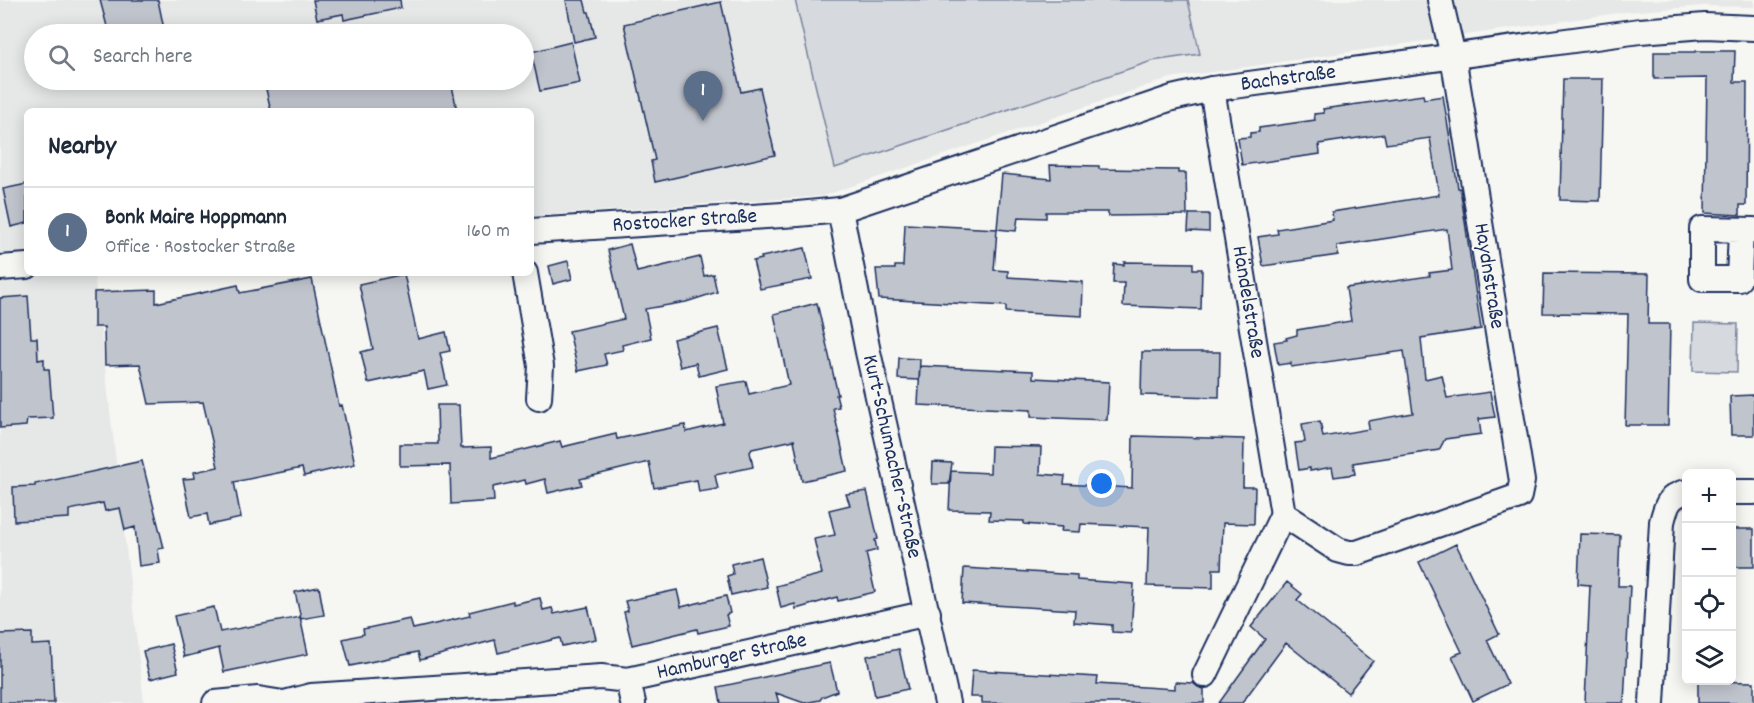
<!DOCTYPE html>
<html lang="en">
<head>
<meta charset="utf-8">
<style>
  :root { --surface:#fff; --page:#f2f2f3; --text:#1f2937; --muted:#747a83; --line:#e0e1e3; --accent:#1b2f5e }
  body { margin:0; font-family:Dekko,sans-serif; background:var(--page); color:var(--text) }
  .controls { position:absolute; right:18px; bottom:18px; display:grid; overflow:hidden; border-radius:9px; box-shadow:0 3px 15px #0003 }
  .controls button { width:54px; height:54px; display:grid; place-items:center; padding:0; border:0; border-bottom:2px solid var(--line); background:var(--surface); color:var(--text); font:30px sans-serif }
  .you { position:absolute; left:1102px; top:484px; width:21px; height:21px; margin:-15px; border:4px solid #fff; border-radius:50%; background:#1a73e8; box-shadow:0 0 0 9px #1a73e833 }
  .badge { display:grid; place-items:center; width:39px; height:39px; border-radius:50%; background:var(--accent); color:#fff; font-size:20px; font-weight:700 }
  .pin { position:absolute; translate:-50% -50px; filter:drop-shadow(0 2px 3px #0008) }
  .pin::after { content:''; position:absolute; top:32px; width:21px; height:18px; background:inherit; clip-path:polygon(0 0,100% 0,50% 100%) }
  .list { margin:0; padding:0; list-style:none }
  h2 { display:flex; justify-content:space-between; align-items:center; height:78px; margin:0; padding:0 24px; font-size:26px }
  h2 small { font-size:20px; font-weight:400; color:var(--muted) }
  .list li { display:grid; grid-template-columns:39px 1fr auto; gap:18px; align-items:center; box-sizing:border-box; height:90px; padding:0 24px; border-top:2px solid var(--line) }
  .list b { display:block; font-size:22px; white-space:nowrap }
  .list p { margin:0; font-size:20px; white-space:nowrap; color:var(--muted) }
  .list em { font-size:20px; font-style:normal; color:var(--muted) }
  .icon { flex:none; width:33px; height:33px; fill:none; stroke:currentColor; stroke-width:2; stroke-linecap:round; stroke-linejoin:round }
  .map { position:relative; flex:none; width:1754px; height:703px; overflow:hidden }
  .search { position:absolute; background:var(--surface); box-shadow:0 3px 15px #0003; left:24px; top:24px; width:510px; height:66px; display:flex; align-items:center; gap:15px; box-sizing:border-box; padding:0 21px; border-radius:33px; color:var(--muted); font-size:22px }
  .panel { position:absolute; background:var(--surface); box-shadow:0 3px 15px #0003; left:24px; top:108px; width:510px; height:168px; border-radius:9px }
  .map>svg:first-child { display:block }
  .built { fill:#e6e7e7; fill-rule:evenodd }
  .green { fill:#d6d9dd; stroke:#78849e; stroke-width:1.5 }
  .building { fill:#c0c4cd; stroke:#1b2f5e; stroke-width:1.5 }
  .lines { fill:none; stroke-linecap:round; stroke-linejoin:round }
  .minor-casing { stroke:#1b2f5e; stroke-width:28 }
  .minor { stroke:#f6f6f2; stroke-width:24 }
  .labels { text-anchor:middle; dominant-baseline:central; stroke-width:4.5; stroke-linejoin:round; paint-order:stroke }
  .street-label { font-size:22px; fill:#1b2f5e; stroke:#f6f6f2 }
</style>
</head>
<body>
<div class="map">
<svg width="1754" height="703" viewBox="0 0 1754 703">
  <rect width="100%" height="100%" fill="#f6f6f2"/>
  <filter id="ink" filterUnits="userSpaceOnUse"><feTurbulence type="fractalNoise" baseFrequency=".0167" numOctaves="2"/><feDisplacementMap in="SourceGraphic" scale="12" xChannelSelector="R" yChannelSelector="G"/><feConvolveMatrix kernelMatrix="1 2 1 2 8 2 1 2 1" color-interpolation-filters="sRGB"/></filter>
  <g filter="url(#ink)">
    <path class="built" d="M0 0H1754V7L1704 6 1625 12 1170 78 823 196 531 216V111H27V273H94L144 703H0ZM34 34H524V80H34Z"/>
    <path class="green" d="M795 0H1188L1200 54 1152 61 835 168Z
      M1694 323 1738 324 1737 372 1693 371Z"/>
    <path class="building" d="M100 0H158L165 34H109Z
      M313 0H400L401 8 344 20 343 14 317 19Z
      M566 0H584L587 12H589L595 37 574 42Z
      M721 2 741 92 760 88 775 155 655 182 651 161 655 160 624 24Z
      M571 42 580 83 540 91 531 52Z
      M1696 51H1735L1734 82H1747L1746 205H1740V215L1705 213 1707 78 1654 79V52H1695Z
      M1563 79H1603L1600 201 1560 200Z
      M312 80H451L457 111H271L266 89Z
      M1423 95 1424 99 1443 96 1458 188H1460L1481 329 1421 338 1425 379 1442 375 1447 398 1490 392 1495 417 1479 419 1481 434 1445 439 1439 450 1353 463 1355 474 1334 477 1332 467 1310 471V468L1299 470 1295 443 1305 442 1302 424 1320 421 1323 437 1369 429 1368 421 1413 413 1404 351 1291 367V363L1278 365 1274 342 1287 340 1286 338 1297 335V330L1351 321 1346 288 1430 276 1429 273 1452 270 1447 229 1337 246 1338 255 1263 266 1258 237 1278 234 1277 229 1333 220 1332 212 1439 195 1430 138 1386 144 1384 134 1319 144 1320 154 1242 165 1238 138 1250 137V133L1259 132V128L1315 120 1314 114 1324 113 1323 109Z
      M1050 165 1099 166V169L1178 170V173H1186L1187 215 1108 216V212H1046V218L1018 217 1016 231 997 229 1002 174 1051 179Z
      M27 184V223L11 227 3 189Z
      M1189 214H1209V232L1188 231Z
      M905 224 997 229 994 270 1008 271V277L1083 282 1082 316 1006 312V306L879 299 876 269H895V266H903Z
      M630 244 637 272 700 257 704 276 713 274 717 292 686 302 645 309 651 338 622 345 623 350 604 354 607 365 578 371 569 331 624 319 608 250Z
      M805 248 812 279 760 289 753 261 762 259 761 257Z
      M568 261 572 279 553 284 549 266Z
      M1124 262 1193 263V269H1202L1201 309 1123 306 1124 283H1113L1114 264 1124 265Z
      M1544 273 1649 274 1648 324H1670L1668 425H1625L1628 314 1543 313Z
      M404 274 418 339 446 332 450 351 440 353 447 385 428 389 424 371 368 383 361 352 373 349 359 284Z
      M312 279 339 406 342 405 355 464 304 476 302 468 234 482 241 518 209 525 207 514 191 517 183 479 195 478 194 472 218 467 203 402 149 404 140 364 105 365 104 327H94V292L156 290V303L238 285 240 293Z
      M28 296 31 338H37L38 360 44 359V369H49L53 418 27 419 26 426 0 428V298Z
      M817 303 838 395H836L839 407 833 408 847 471 802 481 794 440 752 449 750 452 753 467 715 475 718 489 699 492 697 480 654 488 649 462 580 479 582 485 548 493 545 479 526 484 525 480 493 487 494 501 451 504 450 465 400 466V444H438L437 405H459L461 448 491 447V458L560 441 562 447 616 434 617 439 685 425 686 432 723 423 716 386 746 381 749 394 789 385 774 314Z
      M718 328 728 369 699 376 696 363 680 367 673 339Z
      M1142 352H1220L1219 397 1141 395Z
      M899 358 920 359 919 380 898 379Z
      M920 366 1033 371V378L1109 382 1107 420 1031 417V410L918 405Z
      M1754 395V435H1731L1730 396Z
      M1133 436 1244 439 1243 487H1255L1254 524 1223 523 1221 569H1213V588L1147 586 1149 527 1081 524 1080 532 1061 531 1062 527 1024 524V521L989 520 990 511 949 510 951 471 990 473 991 446 1041 447 1040 474 1065 476 1064 484 1132 488Z
      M142 461 164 548 158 549 160 563 139 566 135 527 125 530 120 508 105 511 103 503 69 510V518L14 521 13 487 35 486V484Z
      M933 462 952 463 949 484H932Z
      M867 491 878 539 875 540 877 550 866 553 875 592 838 601 837 597 796 609 795 604 781 608 776 586 822 574 814 539 835 535 829 510 850 505 846 494Z
      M1731 529H1754V567H1731Z
      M1580 534 1620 535 1618 586H1630L1624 703H1585L1590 585 1578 584Z
      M1456 544 1499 634 1487 640 1508 684 1473 701 1452 656 1462 652 1419 562Z
      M760 557 767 587 731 595 727 576 733 574 731 564Z
      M964 568 1077 575V580L1134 584 1131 633 1112 632V625L1074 622 1075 610 962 603Z
      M1287 582 1302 594 1297 600 1373 661 1348 693 1286 643 1242 703H1219L1265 639 1251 627Z
      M319 587 324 615 301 619 295 592Z
      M677 590 681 607 726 596 730 613 726 615 729 626 698 633 697 629 632 645 624 612 628 611 625 601Z
      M540 598 543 610 552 608 554 614 588 607 596 639 562 646 560 638 498 653 495 640 420 660 418 652 350 666 343 639 364 634 363 629 410 619 413 629 470 616 469 612 513 601V604Z
      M214 607 220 632 300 617 308 654 224 672 219 648 184 657 174 616Z
      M32 633V645L51 644 54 703H0V634Z
      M171 644 178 672 150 679 143 651Z
      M899 649 908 689 875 696 867 656Z
      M830 663 837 691 822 697 820 700 804 703 776 693 779 703H721L718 687Z
      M972 670 1098 677 1097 684 1175 689V682L1193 683 1198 687 1204 689V703H982V697H970Z
      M1698 681 1754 682V703H1698Z"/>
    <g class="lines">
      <defs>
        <g id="minor">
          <path id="s1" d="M1212 89 1283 514 1338 550 1349 553H1357L1519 496 1522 481 1453 56 1440 0"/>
          <path id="s2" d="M840 210 868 352 947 703"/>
          <path d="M1741 230 1739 279H1702V229L1754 230"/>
          <path id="s3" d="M531 231 798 214 840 210 1172 98 1212 89 1640 31 1705 26 1754 28"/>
          <path d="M0 268 27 266"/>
          <path d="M525 273 541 366 539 398"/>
          <path d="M1732 492H1754"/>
          <path d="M1205 675 1283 514"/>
          <path d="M628 680 633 703"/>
          <path d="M215 703 258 699 283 703"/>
          <path id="s4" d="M284 703 311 696 601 677 628 680 928 613"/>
          <path d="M1652 703 1662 522C1666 506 1669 495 1686 492"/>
        </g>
      </defs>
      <use href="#minor" class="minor-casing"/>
      <use href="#minor" class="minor"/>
    </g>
  </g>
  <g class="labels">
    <g class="street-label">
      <text stroke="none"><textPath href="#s3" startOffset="778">Bachstraße</textPath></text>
      <text stroke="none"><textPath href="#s3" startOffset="154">Rostocker Straße</textPath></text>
      <text transform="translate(1488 276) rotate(81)">Haydnstraße</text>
      <text stroke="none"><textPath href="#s1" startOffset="216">Händelstraße</textPath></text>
      <text stroke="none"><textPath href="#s2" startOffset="252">Kurt-Schumacher-Straße</textPath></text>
      <text stroke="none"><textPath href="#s4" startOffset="452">Hamburger Straße</textPath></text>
    </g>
  </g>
</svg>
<div class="controls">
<button>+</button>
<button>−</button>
<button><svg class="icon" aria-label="locate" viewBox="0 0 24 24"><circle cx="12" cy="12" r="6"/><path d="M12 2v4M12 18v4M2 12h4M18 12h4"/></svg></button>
<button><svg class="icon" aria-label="layers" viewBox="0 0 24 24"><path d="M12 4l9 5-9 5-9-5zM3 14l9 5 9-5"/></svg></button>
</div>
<div class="you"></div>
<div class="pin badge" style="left:703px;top:121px;background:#5c6f8a">1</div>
<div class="search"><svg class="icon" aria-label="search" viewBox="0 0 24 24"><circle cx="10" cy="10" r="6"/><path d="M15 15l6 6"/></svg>Search here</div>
<section class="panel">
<h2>Nearby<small></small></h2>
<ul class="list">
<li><span class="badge" style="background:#5c6f8a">1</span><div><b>Bonk Maire Hoppmann</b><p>Office · Rostocker Straße</p></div><em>160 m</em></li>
</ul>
</section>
</div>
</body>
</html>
